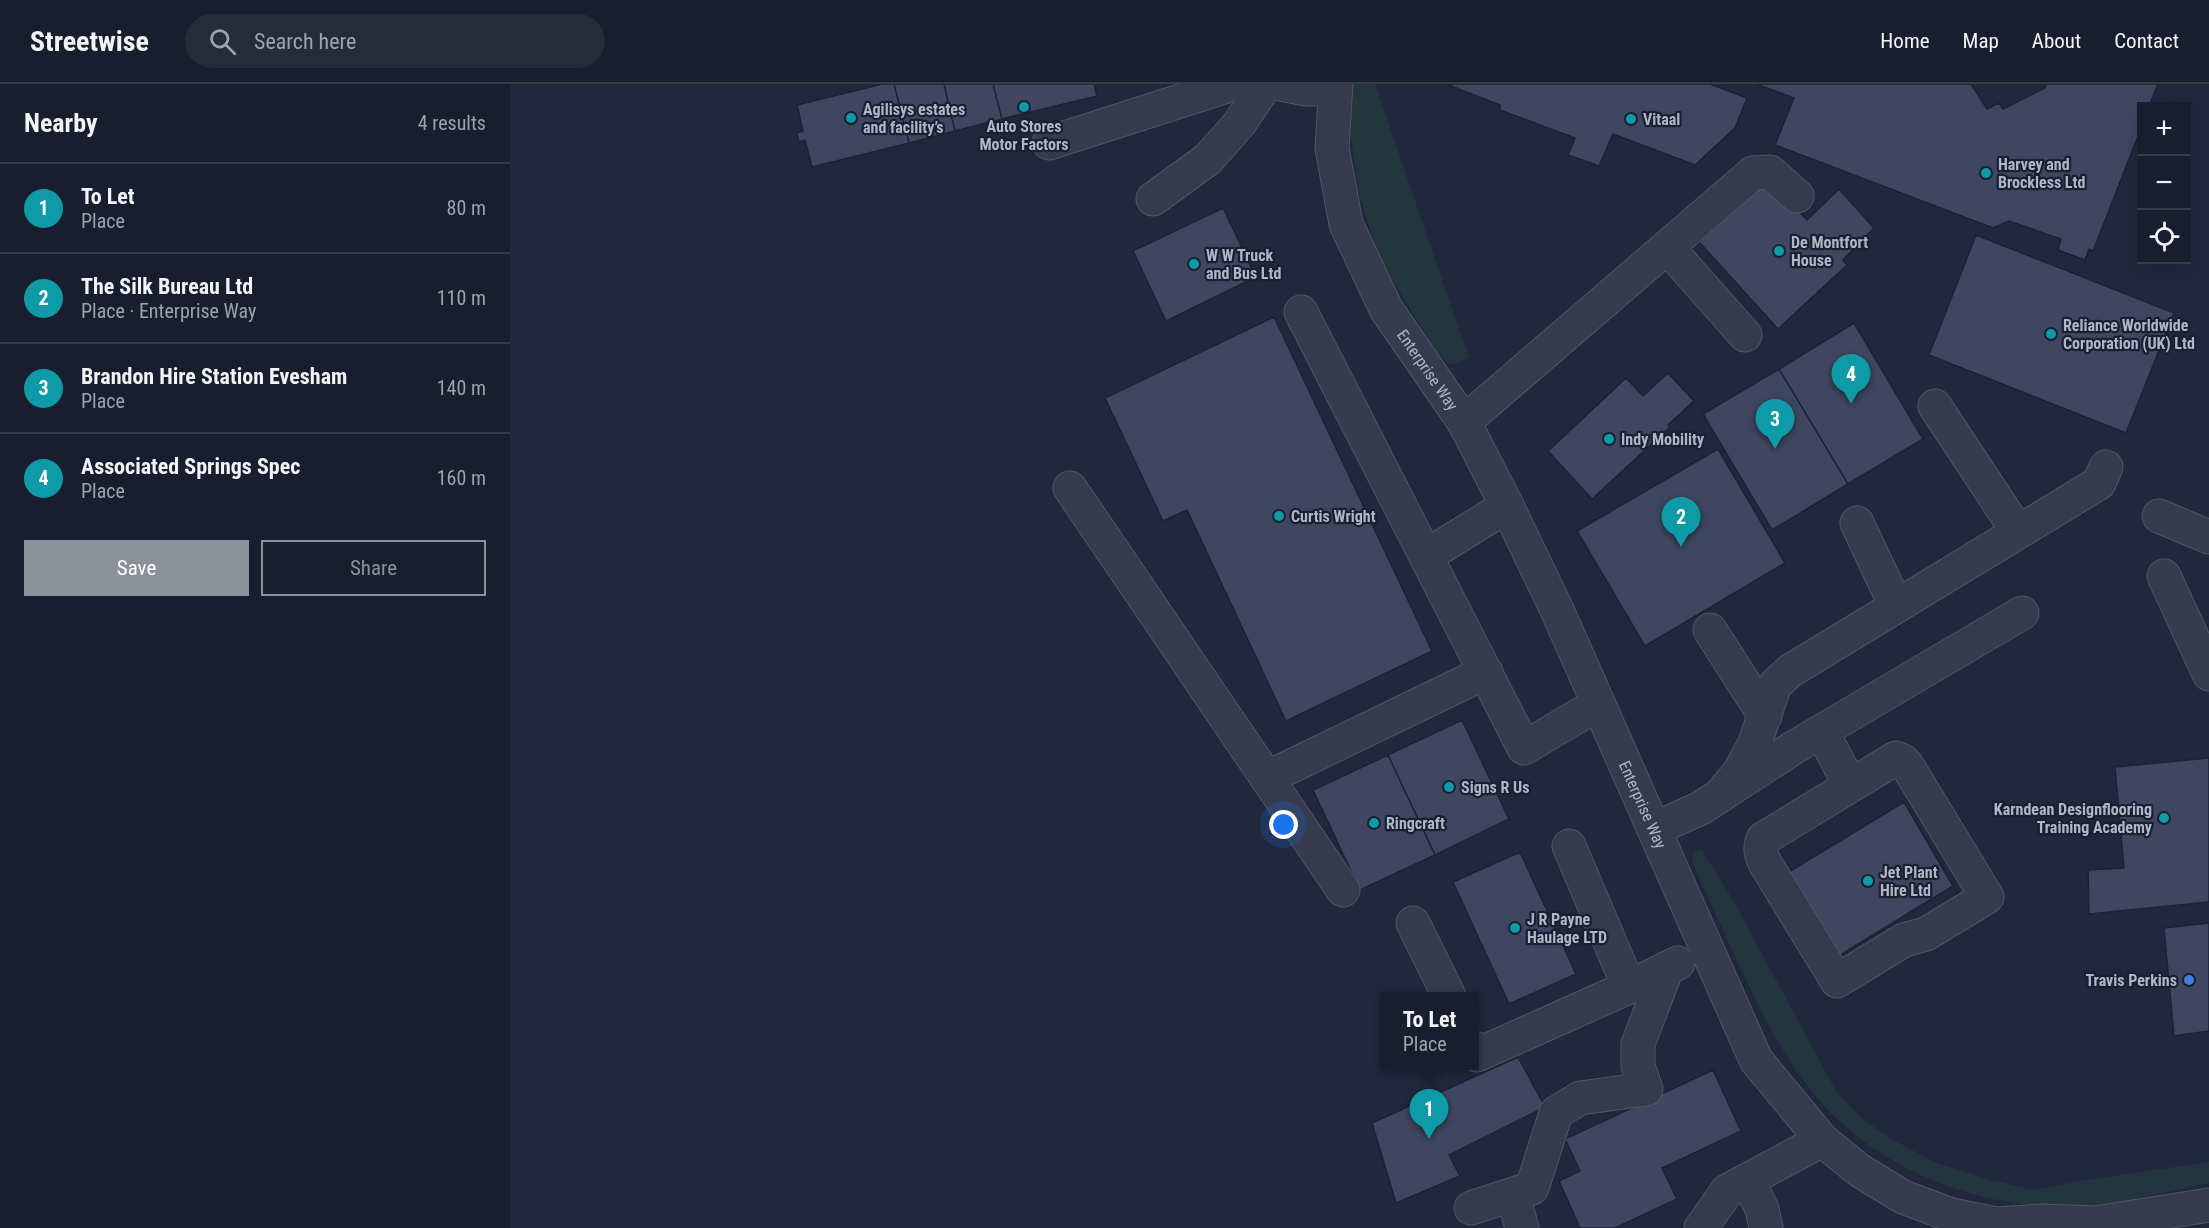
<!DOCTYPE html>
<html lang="en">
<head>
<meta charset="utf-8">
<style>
  :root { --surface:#191e2e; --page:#262b3a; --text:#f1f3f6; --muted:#9fa2aa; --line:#373c4a; --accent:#8c9099 }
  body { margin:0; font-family:"Roboto Condensed",sans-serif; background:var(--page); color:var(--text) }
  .controls { position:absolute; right:18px; top:18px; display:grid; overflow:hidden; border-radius:0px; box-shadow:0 6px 24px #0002 }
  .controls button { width:54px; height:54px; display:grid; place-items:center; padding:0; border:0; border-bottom:2px solid var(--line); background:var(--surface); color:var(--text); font:30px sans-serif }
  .you { position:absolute; left:774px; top:741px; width:21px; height:21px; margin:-15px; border:4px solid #fff; border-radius:50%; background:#1a73e8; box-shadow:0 0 0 9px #1a73e833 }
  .badge { display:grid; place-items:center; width:39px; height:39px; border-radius:50%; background:var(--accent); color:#fff; font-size:20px; font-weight:700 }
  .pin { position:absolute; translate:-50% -50px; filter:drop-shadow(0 2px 3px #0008) }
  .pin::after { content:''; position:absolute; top:32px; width:21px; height:18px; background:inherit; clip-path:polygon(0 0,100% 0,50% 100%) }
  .popup { position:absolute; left:870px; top:908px; width:99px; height:78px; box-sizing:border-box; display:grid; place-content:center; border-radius:0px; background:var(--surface); filter:drop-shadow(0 2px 4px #0005); font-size:20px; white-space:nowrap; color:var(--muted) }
  .popup b { font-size:22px; color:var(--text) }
  .popup::after { content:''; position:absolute; left:50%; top:100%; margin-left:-12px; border:12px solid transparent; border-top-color:var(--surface) }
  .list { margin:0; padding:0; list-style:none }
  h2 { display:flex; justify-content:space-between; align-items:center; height:78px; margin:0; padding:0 24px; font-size:26px }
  h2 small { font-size:20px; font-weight:400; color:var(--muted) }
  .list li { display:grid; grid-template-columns:39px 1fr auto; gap:18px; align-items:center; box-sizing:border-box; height:90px; padding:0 24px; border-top:2px solid var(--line) }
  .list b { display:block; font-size:22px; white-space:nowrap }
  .list p { margin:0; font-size:20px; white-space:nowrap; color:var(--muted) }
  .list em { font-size:20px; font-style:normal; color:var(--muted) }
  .actions { display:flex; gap:12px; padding:18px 24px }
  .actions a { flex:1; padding:14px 0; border:2px solid var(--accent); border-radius:0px; text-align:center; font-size:21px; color:var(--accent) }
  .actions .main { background:var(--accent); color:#fff }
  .icon { flex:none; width:33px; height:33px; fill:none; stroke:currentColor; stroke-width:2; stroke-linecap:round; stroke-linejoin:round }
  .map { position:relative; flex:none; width:1699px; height:1144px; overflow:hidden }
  header { display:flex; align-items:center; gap:36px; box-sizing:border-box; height:84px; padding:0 30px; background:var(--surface); border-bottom:2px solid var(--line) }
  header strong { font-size:28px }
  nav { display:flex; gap:33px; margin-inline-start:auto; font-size:21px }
  .search { width:420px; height:54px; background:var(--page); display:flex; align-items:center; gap:15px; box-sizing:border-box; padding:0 21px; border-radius:33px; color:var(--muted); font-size:22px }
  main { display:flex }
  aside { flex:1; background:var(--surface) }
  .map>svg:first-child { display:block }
  .green { fill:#23363e }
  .building { fill:#3f465f; stroke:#1c2134; stroke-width:1.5 }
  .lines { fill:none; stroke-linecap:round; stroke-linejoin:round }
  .minor-casing { stroke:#505568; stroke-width:35 }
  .minor { stroke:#353a4d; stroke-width:33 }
  .culture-dot { fill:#0f9aa8; stroke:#1a1f32; stroke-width:2 }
  .shop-dot { fill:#3f7fe0; stroke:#1a1f32; stroke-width:2 }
  .labels { text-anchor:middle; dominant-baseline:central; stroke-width:4.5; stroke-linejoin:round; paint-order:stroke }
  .poi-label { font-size:16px; font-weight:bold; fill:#b0b5c9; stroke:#1a1f32; text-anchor:start }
  .street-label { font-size:16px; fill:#b0b5c9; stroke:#1a1f32 }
</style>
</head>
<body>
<header>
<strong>Streetwise</strong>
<div class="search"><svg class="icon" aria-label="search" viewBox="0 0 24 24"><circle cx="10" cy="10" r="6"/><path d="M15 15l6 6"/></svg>Search here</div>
<nav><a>Home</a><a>Map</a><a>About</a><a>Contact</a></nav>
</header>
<main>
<aside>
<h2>Nearby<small>4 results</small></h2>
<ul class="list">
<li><span class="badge" style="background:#0f9aa8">1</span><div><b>To Let</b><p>Place</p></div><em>80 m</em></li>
<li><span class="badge" style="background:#0f9aa8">2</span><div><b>The Silk Bureau Ltd</b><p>Place · Enterprise Way</p></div><em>110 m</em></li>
<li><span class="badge" style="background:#0f9aa8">3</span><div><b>Brandon Hire Station Evesham</b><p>Place</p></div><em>140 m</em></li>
<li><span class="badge" style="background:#0f9aa8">4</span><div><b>Associated Springs Spec</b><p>Place</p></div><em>160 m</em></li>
</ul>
<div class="actions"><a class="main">Save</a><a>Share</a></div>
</aside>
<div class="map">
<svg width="1699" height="1144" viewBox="0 0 1699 1144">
  <rect width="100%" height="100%" fill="#21283d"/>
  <path class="green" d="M843 0H865L959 274 940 281 925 266 868 172 849 109 841 54Z
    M1191 765 1224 818 1326 1007 1349 1032 1379 1054 1427 1079 1480 1096 1524 1106 1570 1097 1699 1078V1099C1658 1107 1616 1119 1574 1122 1476 1129 1367 1087 1304 1010 1269 968 1246 917 1223 868 1210 838 1195 808 1182 778L1183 769Z"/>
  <path class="building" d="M372 0H384L399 59 302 83 295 56 289 58 287 49 293 47 287 21Z
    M384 0H434L445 47 399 59Z
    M434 0H483L492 35 445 47Z
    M483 0H584L587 12 492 35Z
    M936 0H1200L1237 14 1225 44 1185 81 1103 50 1089 82 1058 71 1065 54 990 26V21Z
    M1246 0H1461L1477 25 1489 19 1493 25 1535 4 1536 0H1648L1639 22H1632V42L1583 167 1579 165 1575 176 1548 166 1551 155 1499 137 1483 144 1265 61 1284 14Z
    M1259 95 1297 136 1329 105 1364 144 1333 176 1337 181 1268 245 1189 158Z
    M713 124 746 193 656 237 623 167Z
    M1466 151 1664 229 1616 349 1419 271Z
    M764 233 922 567 776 637 677 426 653 437 595 314Z
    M1344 239 1413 355 1338 400 1269 285Z
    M1269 285 1338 400 1262 446 1193 330Z
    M1158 289 1184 317 1158 341 1160 343 1082 415 1038 367 1116 294 1133 312Z
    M1208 365 1275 479 1135 562 1067 447Z
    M952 636 999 735 925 771 878 671Z
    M878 671 925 771 850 806 803 706Z
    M1699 674V818L1579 830 1578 786 1614 784 1605 683Z
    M1394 718 1443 802 1322 876 1272 792Z
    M1010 768 1066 890 999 920 943 798Z
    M1699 839V947L1664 952 1654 844Z
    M1008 973 1035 1023 939 1071 950 1092 886 1119 862 1039Z
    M1203 986 1231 1047 1152 1084 1167 1115 1105 1144H1070L1049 1097 1070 1087 1055 1055Z"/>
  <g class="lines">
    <defs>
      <g id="minor">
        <path d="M771 0 796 5H825"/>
        <path id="s1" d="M826 0 822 64 836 140 876 225 954 338 997 422 1047 526 1246 976 1312 1056 1349 1086 1393 1113 1441 1131 1486 1140 1531 1137 1585 1139 1699 1121"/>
        <path d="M539 59 723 0"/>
        <path d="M643 115 698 75 729 40 756 0"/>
        <path d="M1158 164 1235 251"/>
        <path d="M791 228 1014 664 1088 620"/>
        <path d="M1425 322 1508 448"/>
        <path d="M954 338 1243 89 1260 88 1287 112"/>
        <path d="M560 404 833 806"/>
        <path d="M1649 432 1699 453"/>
        <path d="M1347 439 1386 522"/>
        <path d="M916 472 997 422"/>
        <path d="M1654 492 1699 590"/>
        <path d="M1200 546 1255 632"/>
        <path d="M1312 648 1340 701"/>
        <path d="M1386 674 1393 677 1398 683 1477 813 1416 850 1394 856 1327 897 1255 779C1251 770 1249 765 1253 755Z"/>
        <path d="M757 694 976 588"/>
        <path d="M1210 712 1230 687 1244 661 1265 601 1280 587 1589 399 1596 383"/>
        <path d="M1144 745 1191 724 1283 664 1512 529"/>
        <path d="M1059 762 1119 903 1168 879"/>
        <path d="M903 839 939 912"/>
        <path d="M964 964 967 971 1119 903"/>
        <path d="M1238 1096 1252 1125 1256 1144"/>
        <path d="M1003 1111 1012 1144"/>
        <path d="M961 1124 1022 1104 1046 1029 1070 1014 1136 1005 1128 982V960L1157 884"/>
        <path d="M1191 1144 1217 1107 1312 1056"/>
      </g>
    </defs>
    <use href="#minor" class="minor-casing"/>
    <use href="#minor" class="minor"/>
  </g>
  <g class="culture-dot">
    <circle cx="514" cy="23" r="6"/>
    <circle cx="341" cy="34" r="6"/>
    <circle cx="1121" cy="35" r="6"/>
    <circle cx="1476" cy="89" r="6"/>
    <circle cx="1269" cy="167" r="6"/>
    <circle cx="684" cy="180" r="6"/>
    <circle cx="1541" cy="250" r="6"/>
    <circle cx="1099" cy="355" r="6"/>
    <circle cx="769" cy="432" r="6"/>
    <circle cx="939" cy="703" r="6"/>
    <circle cx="1654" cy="734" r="6"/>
    <circle cx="864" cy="739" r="6"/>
    <circle cx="1358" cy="797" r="6"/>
    <circle cx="1005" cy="844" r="6"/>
  </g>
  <circle class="shop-dot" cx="1679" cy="896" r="6"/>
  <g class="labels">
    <g class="poi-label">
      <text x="353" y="25">Agilisys estates<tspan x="353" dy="18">and facility’s</tspan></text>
      <text x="1133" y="35">Vitaal</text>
      <text x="514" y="42" text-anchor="middle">Auto Stores<tspan x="514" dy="18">Motor Factors</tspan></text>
      <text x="1488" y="80">Harvey and<tspan x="1488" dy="18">Brockless Ltd</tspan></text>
      <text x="1281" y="158">De Montfort<tspan x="1281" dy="18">House</tspan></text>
      <text x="696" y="171">W W Truck<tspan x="696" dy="18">and Bus Ltd</tspan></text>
      <text x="1553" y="241">Reliance Worldwide<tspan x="1553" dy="18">Corporation (UK) Ltd</tspan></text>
      <text x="1111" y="355">Indy Mobility</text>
      <text x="781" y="432">Curtis Wright</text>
      <text x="951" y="703">Signs R Us</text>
      <text x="1642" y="725" text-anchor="end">Karndean Designflooring<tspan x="1642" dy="18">Training Academy</tspan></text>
      <text x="876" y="739">Ringcraft</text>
      <text x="1370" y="788">Jet Plant<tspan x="1370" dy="18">Hire Ltd</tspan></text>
      <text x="1017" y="835">J R Payne<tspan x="1017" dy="18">Haulage LTD</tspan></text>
      <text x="1667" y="896" text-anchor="end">Travis Perkins</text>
    </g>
    <g class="street-label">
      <text stroke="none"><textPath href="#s1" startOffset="309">Enterprise Way</textPath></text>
      <text stroke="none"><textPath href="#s1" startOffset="795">Enterprise Way</textPath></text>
    </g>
  </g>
</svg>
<div class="controls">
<button>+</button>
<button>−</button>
<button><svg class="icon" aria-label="locate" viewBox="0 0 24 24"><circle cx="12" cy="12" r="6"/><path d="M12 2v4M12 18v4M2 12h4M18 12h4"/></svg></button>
</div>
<div class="you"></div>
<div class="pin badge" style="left:919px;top:1055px;background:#0f9aa8">1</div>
<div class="popup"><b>To Let</b>Place</div>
<div class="pin badge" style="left:1171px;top:463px;background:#0f9aa8">2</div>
<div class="pin badge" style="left:1265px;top:365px;background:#0f9aa8">3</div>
<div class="pin badge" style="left:1341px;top:320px;background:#0f9aa8">4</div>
</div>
</main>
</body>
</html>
